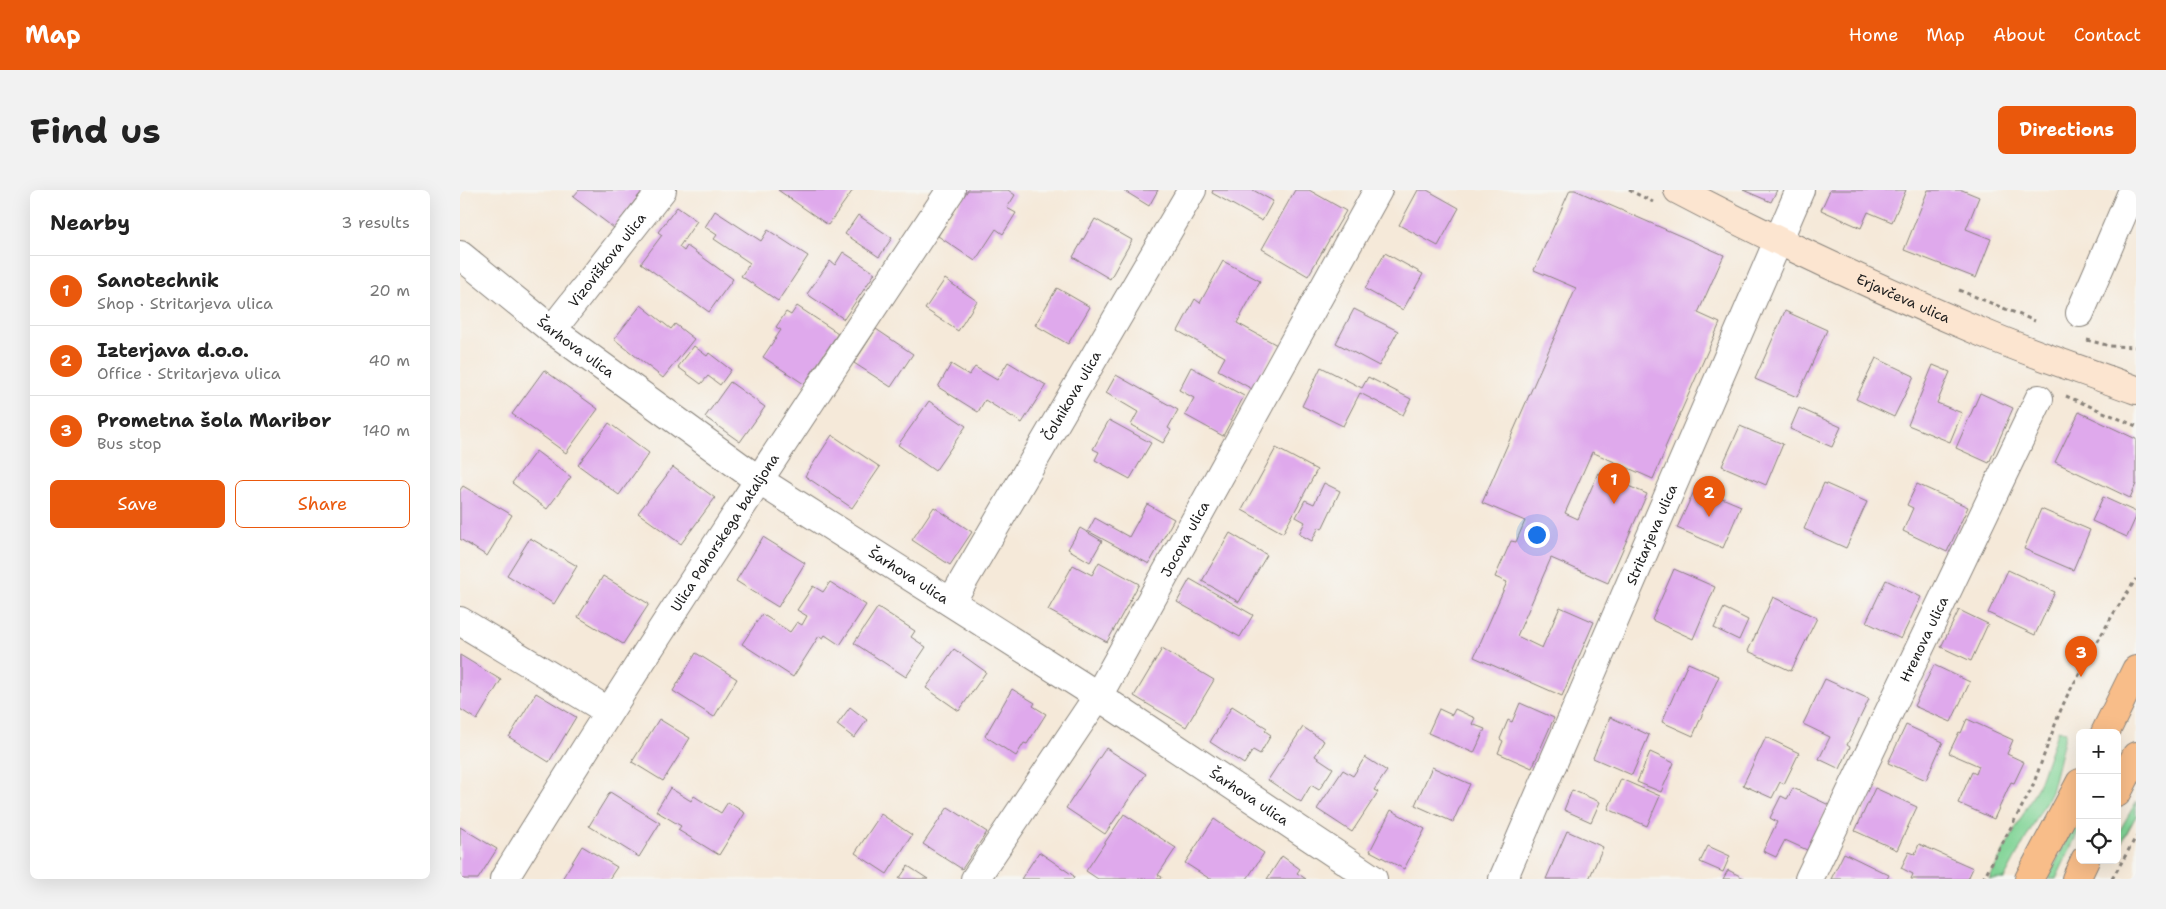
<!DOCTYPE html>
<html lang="en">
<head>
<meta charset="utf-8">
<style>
  :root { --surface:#fff; --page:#f2f2f2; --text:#222; --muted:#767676; --line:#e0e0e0; --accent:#ea580c }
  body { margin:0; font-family:"Shantell Sans",sans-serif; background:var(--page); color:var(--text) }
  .controls { position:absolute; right:15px; bottom:15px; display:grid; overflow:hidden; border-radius:8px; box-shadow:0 5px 20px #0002 }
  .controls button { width:45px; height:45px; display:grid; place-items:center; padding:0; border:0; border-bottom:1px solid var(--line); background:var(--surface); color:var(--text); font:25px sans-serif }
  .you { position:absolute; left:1076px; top:344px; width:18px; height:18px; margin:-12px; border:4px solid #fff; border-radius:50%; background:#1a73e8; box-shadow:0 0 0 8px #1a73e833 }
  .badge { display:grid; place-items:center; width:32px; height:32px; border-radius:50%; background:var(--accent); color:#fff; font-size:16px; font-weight:700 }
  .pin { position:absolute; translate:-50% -41px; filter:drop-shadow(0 1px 2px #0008) }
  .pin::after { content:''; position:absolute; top:26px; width:18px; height:15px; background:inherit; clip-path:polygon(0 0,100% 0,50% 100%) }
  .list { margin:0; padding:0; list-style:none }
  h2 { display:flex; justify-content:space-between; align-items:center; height:65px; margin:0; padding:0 20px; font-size:21px }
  h2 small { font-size:16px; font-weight:400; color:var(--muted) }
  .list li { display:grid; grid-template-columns:32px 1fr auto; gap:15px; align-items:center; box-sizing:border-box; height:70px; padding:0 20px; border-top:1px solid var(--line) }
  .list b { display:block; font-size:19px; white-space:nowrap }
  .list p { margin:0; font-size:16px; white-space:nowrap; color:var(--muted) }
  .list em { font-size:16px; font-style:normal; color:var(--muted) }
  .actions { display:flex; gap:10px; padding:15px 20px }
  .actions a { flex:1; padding:11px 0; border:1px solid var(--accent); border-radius:8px; text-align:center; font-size:18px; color:var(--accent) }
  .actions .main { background:var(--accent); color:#fff }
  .icon { flex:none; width:28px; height:28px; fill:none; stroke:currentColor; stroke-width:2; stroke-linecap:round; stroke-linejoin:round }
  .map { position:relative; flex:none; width:1676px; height:689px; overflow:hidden; border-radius:8px }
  header { display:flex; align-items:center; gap:30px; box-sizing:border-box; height:70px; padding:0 25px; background:var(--accent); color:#fff }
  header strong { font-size:24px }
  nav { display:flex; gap:28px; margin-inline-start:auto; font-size:18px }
  .intro { display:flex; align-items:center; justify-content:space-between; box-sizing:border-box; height:120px; padding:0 30px }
  h1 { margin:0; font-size:35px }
  .button { padding:12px 22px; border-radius:8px; background:var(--accent); color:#fff; font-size:18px; font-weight:700 }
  main { display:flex; gap:30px; padding:0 30px }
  aside { flex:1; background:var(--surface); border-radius:8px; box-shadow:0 5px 20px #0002 }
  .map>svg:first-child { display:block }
  .green { fill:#81d496; stroke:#4e7859 }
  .building { fill:#dfa9ec }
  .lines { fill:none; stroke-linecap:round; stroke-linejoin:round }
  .street-casing { stroke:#88827a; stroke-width:30 }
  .secondary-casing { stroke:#88827a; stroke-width:30 }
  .primary-casing { stroke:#88827a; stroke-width:30 }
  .path { stroke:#88827a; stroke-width:3; stroke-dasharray:4 4; stroke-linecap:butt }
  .street { stroke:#fff; stroke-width:28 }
  .secondary { stroke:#fce5d0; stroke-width:28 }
  .primary { stroke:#f8bd89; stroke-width:28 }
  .labels { text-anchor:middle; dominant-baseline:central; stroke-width:5; stroke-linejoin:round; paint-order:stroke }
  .street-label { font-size:14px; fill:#1c1c1c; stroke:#f6f6f2 }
</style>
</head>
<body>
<header>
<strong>Map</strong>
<nav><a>Home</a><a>Map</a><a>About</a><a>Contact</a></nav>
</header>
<div class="intro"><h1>Find us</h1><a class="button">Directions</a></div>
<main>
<aside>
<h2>Nearby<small>3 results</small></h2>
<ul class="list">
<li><span class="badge">1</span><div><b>Sanotechnik</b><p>Shop · Stritarjeva ulica</p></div><em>20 m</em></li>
<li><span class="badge">2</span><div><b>Izterjava d.o.o.</b><p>Office · Stritarjeva ulica</p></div><em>40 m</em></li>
<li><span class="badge">3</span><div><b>Prometna šola Maribor</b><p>Bus stop</p></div><em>140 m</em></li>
</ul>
<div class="actions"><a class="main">Save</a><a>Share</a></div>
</aside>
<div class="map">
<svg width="1676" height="689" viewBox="0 0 1676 689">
  <rect width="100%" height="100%" fill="#f6f6f2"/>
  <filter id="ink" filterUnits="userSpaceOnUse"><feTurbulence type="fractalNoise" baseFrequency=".02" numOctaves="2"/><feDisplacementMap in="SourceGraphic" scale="10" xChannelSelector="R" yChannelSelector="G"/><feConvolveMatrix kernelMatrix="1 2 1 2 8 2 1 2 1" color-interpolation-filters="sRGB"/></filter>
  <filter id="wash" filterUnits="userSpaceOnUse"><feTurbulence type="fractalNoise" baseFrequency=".0096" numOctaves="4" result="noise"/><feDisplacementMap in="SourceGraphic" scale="20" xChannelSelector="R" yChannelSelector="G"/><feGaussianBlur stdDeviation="1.12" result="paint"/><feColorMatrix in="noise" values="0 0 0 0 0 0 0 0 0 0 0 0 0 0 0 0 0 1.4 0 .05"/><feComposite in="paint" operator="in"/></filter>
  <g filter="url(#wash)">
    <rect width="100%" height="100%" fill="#f5e9d9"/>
    <path class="green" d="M1598 540 1606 542 1591 602 1544 689H1529L1578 596Z
      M1676 612V626L1657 661V645Z
      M1620 621V638L1596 689H1588Z"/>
    <g id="blocks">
      <path class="building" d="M119 0H183L154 38 113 7Z
        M318 0H393L368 35Z
        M508 0H548L555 5 547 18 556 23 543 44 536 39 515 71 478 46Z
        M663 0H698L689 16Z
        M753 0H793L813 11 802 31 752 3Z
        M835 0H849L886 21 848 86 802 59Z
        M958 0H967L999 18 978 56 939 35Z
        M1110 0H1115L1264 65 1238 123 1260 133 1205 258 1206 259 1193 289 1132 262 1105 323 1118 329 1138 283 1187 304 1148 393 1091 368 1057 446 1082 458 1100 417 1134 432 1102 506 1014 467 1047 392 1035 387 1051 351 1056 352 1065 331 1022 313 1116 98 1074 80Z
        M1283 0H1317L1311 12Z
        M1370 0H1446L1432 32 1408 22 1401 38 1361 20Z
        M1468 0H1502L1519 7 1506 39 1531 49 1516 88 1444 60Z
        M217 17 237 31 219 57 224 61 227 56 273 89 249 122 181 73 202 45 198 42Z
        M255 21 301 51 308 40 348 66 318 111 281 86 290 73 254 49 257 45 245 37Z
        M398 25 432 48 419 67 385 44Z
        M635 29 672 50 650 89 613 67Z
        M383 62 415 83 384 129 347 104 370 71 375 75Z
        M925 63 963 84 943 120 905 99Z
        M763 71 800 91 777 133 817 155 792 199 758 180 765 167 718 141 735 109 740 113Z
        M485 89 517 111 498 141 465 119Z
        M597 98 630 117 608 154 575 135Z
        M181 115 211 139 215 134 234 149 203 188 154 149Z
        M337 116 378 143 344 194 303 167 321 140 316 137 326 122 331 125Z
        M894 119 938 141 919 176 876 153Z
        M1325 121 1367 140 1337 207 1295 189Z
        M416 139 453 164 431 197 394 173Z
        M234 156 247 166 249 163 271 180 260 195 248 186 241 194 218 177Z
        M1416 168 1454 186 1434 227 1396 209Z
        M548 172 586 195 562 233 525 210 518 222 478 197 491 174 509 185 515 177 537 190Z
        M1473 175 1490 182 1477 213 1502 223 1490 252 1448 235Z
        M731 177 784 206 763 246 725 225 734 208 719 200Z
        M861 177 902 198 908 187 951 209 943 225 900 203 883 236 842 216Z
        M84 180 138 219 106 263 52 224Z
        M656 185 718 220 708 238 711 240 703 253 671 235 678 222 646 203Z
        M270 192 305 217 280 252 245 227Z
        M1520 203 1553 218 1529 273 1496 258Z
        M469 211 506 236 475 281 438 255Z
        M1339 218 1381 237 1372 257 1330 239Z
        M1619 222 1676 249V294L1670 308 1595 272Z
        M649 230 691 253 670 289 635 270 639 262 633 259Z
        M149 233 189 263 159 305 118 275Z
        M1280 236 1323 254 1306 295 1262 276Z
        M372 245 420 277 392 318 345 286Z
        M816 258 857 280 823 343 782 320Z
        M76 261 111 287 87 319 52 293Z
        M213 277 255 308 221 354 178 323Z
        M864 293 880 301 862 339 859 337 852 351 839 344 845 332 836 327 845 310 854 314Z
        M1364 293 1407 312 1386 358 1344 339Z
        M1457 294 1508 317 1487 362 1443 341 1453 318 1447 315Z
        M3 296 52 325 27 366 0 349V300Z
        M1236 297 1281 316 1263 358 1217 338Z
        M1643 307 1676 322V327L1667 347 1632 331Z
        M687 314 714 329 689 374 628 341 635 328 669 347Z
        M474 317 512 342 490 375 452 350Z
        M1581 319 1630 340 1613 380 1564 359Z
        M620 338 642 351 630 372 608 359Z
        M770 343 807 365 779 412 742 391Z
        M303 347 345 373 318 417 276 391Z
        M70 348 117 376 94 414 47 385Z
        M639 372 679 394 647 452 588 420 613 375 632 385Z
        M1214 379 1255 397 1233 449 1192 430Z
        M1548 380 1595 402 1575 445 1528 423Z
        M143 386 189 414 163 454 118 427Z
        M730 389 793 425 780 447 717 412Z
        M1426 390 1461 407 1441 449 1406 432Z
        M370 392 406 415 380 455 365 445 363 448 359 446 333 487 282 454 302 424 330 442 337 432 342 435 347 426 337 420 353 396 363 402Z
        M1313 407 1357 428 1331 481 1288 461Z
        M418 417 455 441 451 447 466 457 446 487 394 453Z
        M1264 418 1288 430 1279 450 1254 438Z
        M1499 420 1528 434 1511 471 1481 457Z
        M494 459 526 482 499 521 466 498Z
        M702 459 754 490 726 537 674 506Z
        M236 463 277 489 254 527 213 501Z
        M0 465 41 490 17 530 0 519Z
        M1228 473 1259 486 1233 546 1202 532Z
        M1474 475 1510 492 1491 532 1454 516Z
        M1365 489 1409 509 1387 555 1390 557 1380 579 1359 569 1370 547 1343 534Z
        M552 499 575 513 573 516 586 524 567 554 564 553 556 566 525 546Z
        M76 503 116 527 89 572 49 547Z
        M1060 513 1094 528 1072 578 1038 563 1043 551 1040 549 1048 530 1052 532Z
        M772 516 807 538 805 541 811 545 800 564 793 560 784 574 750 552Z
        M390 517 407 530 394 548 377 535Z
        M979 519 992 525 995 519 1015 528 1012 534 1025 539 1014 563 968 543Z
        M1150 527 1189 545 1172 585 1133 568Z
        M199 529 230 548 203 591 172 572Z
        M1507 529 1553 550 1547 564 1564 572 1554 593 1551 592 1534 629 1498 613 1512 582 1516 584 1519 576 1489 563 1499 542 1501 543Z
        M1446 535 1483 552 1466 590 1428 573Z
        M843 537 864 551 855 566 873 578 859 600 851 595 841 612 808 590Z
        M1306 547 1339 563 1324 594 1320 592 1312 608 1283 595Z
        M646 558 686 584 645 644 606 618Z
        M1190 562 1214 573 1201 602 1177 592Z
        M905 567 927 581 914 600 918 602 892 642 857 619 883 580 893 586Z
        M972 577 1010 594 993 632 955 615Z
        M1161 589 1200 606 1187 636 1148 619Z
        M210 598 231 611 234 606 261 623 268 612 285 623 259 665 218 640 221 636 196 621Z
        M1333 598 1369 615 1347 660 1325 650 1316 667 1303 661 1317 632 1310 628 1321 606 1327 609Z
        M1415 598 1457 617 1437 660 1395 641Z
        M1112 600 1140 612 1131 632 1104 620Z
        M150 602 200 633 179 667 129 636Z
        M488 617 527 642 502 679 463 654Z
        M931 620 965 639 944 679 910 661Z
        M421 624 452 645 427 684 395 663Z
        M664 624 716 658 698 685 702 687 701 689H638L626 681Z
        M754 629 804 663 787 689H750L725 673Z
        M0 637 37 659 18 689H0Z
        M1107 641 1143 657 1129 689H1086Z
        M1459 654 1513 678 1508 689H1451L1453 684 1441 678 1449 662 1455 664Z
        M122 656 157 677 149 689H102Z
        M1248 656 1270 666 1263 682 1240 672Z
        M579 662 614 686 613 689H561Z
        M1384 663 1429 685 1427 689H1371Z
        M822 666 840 679 837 683 846 689H807Z
        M448 676 468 689H439Z
        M1268 680 1286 689H1263Z"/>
    </g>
  </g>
  <g filter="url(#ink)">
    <use href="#blocks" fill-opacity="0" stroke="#88827a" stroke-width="1"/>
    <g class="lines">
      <defs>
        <g id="street">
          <path id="s1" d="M0 65 92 140 297 289 638 506 913 689"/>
          <path d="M1620 123 1673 0"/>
          <path id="s2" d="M92 140 202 0"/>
          <path id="s3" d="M491 412 732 0"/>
          <path d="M0 431 148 521"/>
          <path id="s4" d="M44 689C188 456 339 228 491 0"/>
          <path id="s5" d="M515 689 638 506 918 0"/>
          <path id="s6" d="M1043 689 1340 0"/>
          <path id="s7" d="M1349 689 1579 209"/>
        </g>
        <g id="secondary">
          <path id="s8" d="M1218 0C1317 52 1419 99 1523 143 1573 164 1625 181 1676 200"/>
        </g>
        <path id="primary" d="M1645 543 1676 480
          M1657 603 1676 566
          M1569 689 1620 593
          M1616 689 1625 670"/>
      </defs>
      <use href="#street" class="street-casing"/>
      <use href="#secondary" class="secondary-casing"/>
      <use href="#primary" class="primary-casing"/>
      <path class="path" d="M1169 0 1193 12
        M1499 100 1575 131
        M1627 150 1650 156 1676 157
        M1606 206 1676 236
        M1523 689 1572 598 1599 524 1607 506 1652 426 1676 389
        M1652 689 1676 647"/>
      <use href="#street" class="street"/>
      <use href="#secondary" class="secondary"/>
      <use href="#primary" class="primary"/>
    </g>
  </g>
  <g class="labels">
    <g class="street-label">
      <text stroke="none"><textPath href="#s2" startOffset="89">Vizoviškova ulica</textPath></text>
      <text stroke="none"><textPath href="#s8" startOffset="250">Erjavčeva ulica</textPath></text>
      <text stroke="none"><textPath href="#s1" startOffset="148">Šarhova ulica</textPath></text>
      <text stroke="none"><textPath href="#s3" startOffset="239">Čolnikova ulica</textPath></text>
      <text stroke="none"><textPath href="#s4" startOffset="411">Ulica Pohorskega bataljona</textPath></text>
      <text stroke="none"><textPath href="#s6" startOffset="375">Stritarjeva ulica</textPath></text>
      <text stroke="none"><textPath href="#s5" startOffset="400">Jocova ulica</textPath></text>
      <text stroke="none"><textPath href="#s1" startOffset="552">Šarhova ulica</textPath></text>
      <text stroke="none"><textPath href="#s7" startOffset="266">Hrenova ulica</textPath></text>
      <text stroke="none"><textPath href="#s1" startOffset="958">Šarhova ulica</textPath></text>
    </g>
  </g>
</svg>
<div class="controls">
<button>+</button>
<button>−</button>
<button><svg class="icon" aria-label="locate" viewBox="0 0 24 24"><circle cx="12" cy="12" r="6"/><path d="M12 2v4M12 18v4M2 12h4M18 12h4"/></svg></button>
</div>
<div class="you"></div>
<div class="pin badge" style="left:1154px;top:314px">1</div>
<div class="pin badge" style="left:1249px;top:327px">2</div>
<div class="pin badge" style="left:1621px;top:487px">3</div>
</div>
</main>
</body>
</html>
